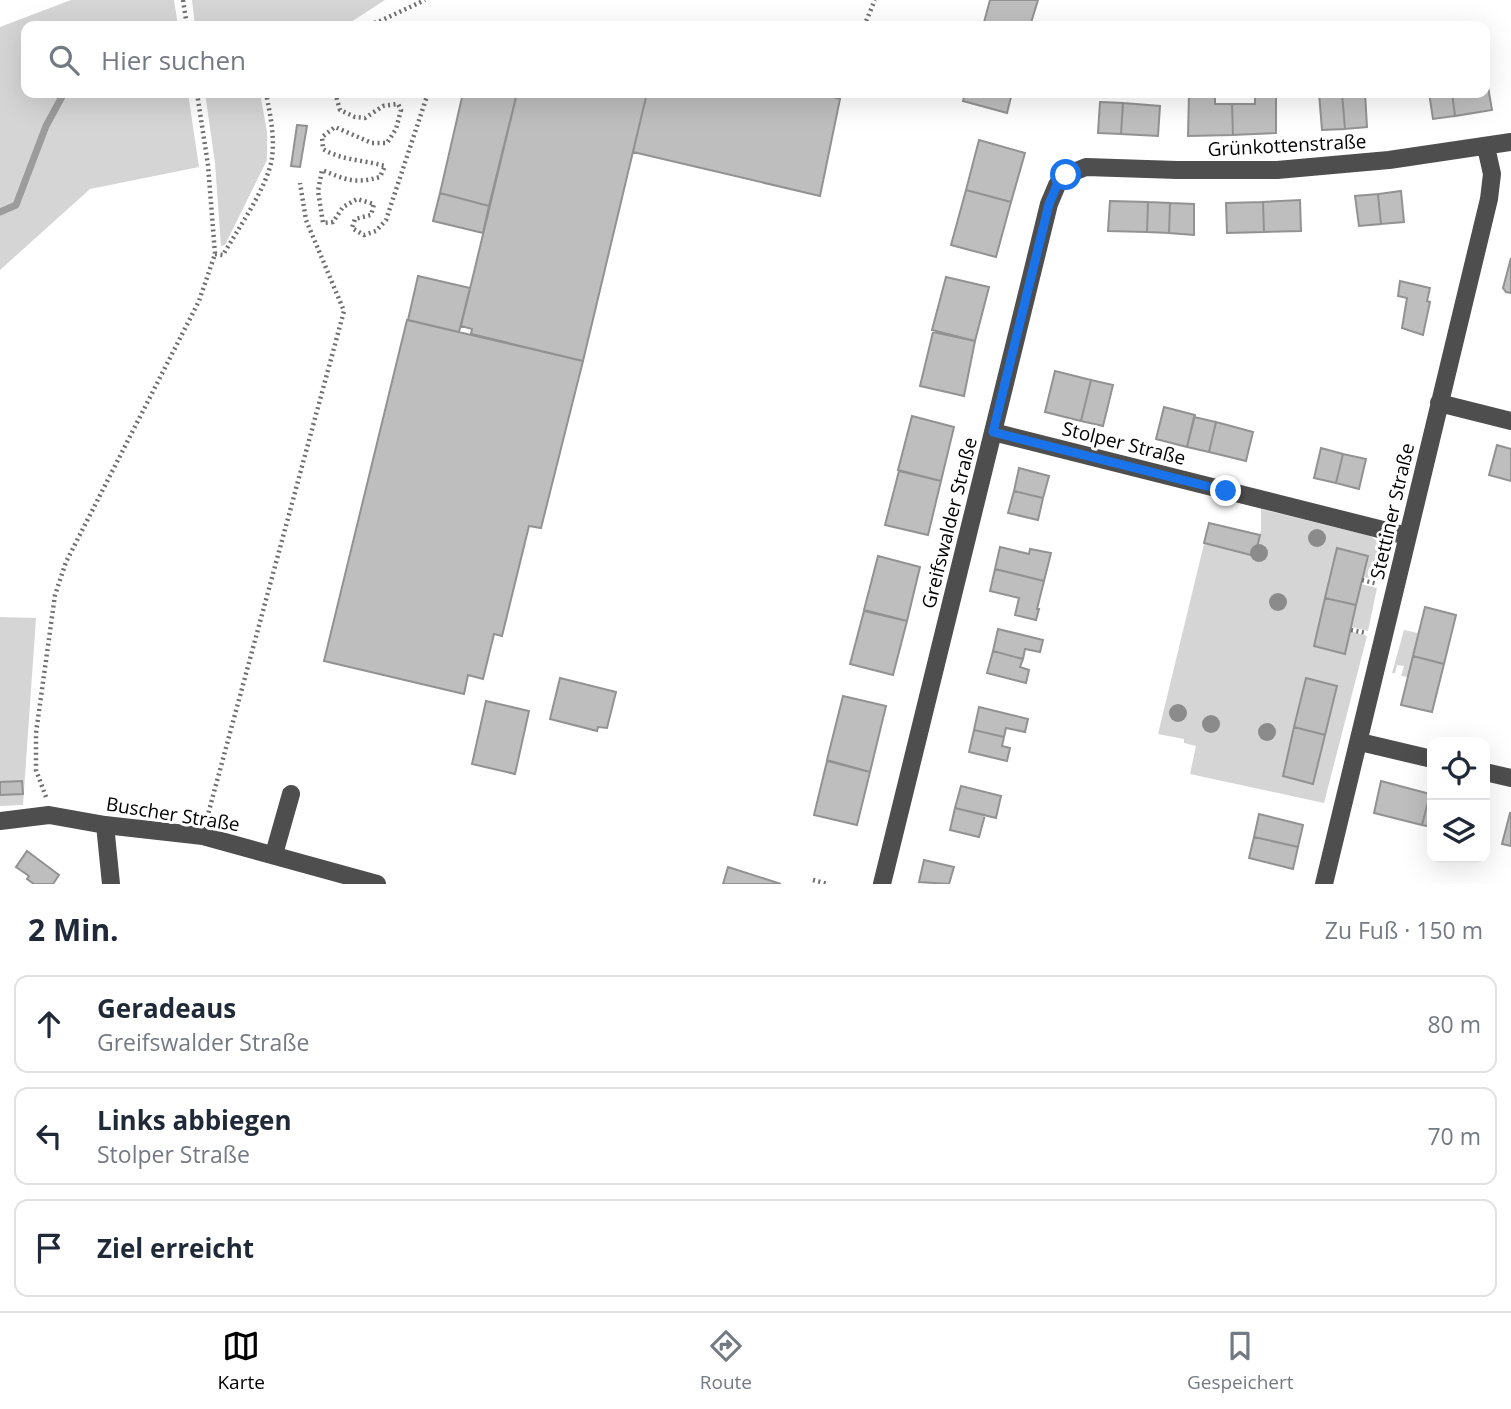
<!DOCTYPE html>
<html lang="de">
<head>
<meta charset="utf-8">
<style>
  :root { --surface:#fff; --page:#f2f2f3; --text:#1f2937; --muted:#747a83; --line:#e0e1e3; --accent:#000 }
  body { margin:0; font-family:"Open Sans",sans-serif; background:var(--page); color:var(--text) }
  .controls { position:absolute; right:21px; bottom:21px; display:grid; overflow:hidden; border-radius:14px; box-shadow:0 7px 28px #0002 }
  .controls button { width:63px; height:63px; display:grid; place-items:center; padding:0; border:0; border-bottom:2px solid var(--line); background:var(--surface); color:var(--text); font:35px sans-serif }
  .stop { position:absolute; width:21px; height:21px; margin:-16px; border:5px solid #1a73e8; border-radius:50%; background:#fff }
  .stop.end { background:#1a73e8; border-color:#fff; box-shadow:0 2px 7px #0008 }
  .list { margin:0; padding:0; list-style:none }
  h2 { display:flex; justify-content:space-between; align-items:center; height:91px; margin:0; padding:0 28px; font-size:30px }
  h2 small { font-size:23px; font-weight:400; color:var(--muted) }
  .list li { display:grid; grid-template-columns:46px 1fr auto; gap:21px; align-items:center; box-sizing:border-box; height:98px; margin:0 14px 14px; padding:0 14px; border:2px solid var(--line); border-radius:14px }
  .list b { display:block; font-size:26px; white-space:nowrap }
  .list p { margin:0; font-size:23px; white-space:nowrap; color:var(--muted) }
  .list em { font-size:23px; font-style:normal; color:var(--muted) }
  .icon { flex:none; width:38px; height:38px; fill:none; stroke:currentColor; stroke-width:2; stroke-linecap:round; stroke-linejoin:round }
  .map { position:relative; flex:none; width:1511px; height:884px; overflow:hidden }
  .search { position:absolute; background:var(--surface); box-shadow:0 7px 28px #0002; left:21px; right:21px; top:21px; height:77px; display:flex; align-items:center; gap:18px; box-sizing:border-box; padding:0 24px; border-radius:14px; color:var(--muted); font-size:26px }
  .sheet { height:427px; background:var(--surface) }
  nav { display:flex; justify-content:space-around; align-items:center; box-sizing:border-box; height:98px; border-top:2px solid var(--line); background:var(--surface); font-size:19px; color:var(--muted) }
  nav a { display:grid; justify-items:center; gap:4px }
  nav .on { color:var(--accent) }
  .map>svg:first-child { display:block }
  .green { fill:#d5d5d5 }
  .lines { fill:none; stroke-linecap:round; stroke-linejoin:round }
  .stream { stroke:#9c9c9c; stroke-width:7 }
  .building { fill:#bebebe; stroke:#929292; stroke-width:2 }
  .path { stroke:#707070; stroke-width:4.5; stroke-dasharray:2 3.5; stroke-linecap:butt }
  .minor { stroke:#4e4e4e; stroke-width:18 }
  .tree { fill:#8b8b8b }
  .route { stroke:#1a73e8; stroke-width:9 }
  .labels { text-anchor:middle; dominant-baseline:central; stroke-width:6; stroke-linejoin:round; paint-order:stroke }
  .street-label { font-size:19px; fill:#000; stroke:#fff }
</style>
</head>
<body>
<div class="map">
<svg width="1511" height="884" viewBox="0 0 1511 884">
  <rect width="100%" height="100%" fill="#fff"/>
  <path class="green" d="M71 0H174L178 26H26V93H188L199 167 90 189 0 270V27Z
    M192 0H385L351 22 334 26H195Z
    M205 93H260L267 132V160L225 245 221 246 215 163Z
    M1261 509 1370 536 1377 541 1384 550 1379 580 1363 577 1368 556 1337 549 1314 646 1344 654 1350 631 1367 636 1324 803 1190 774 1196 746 1184 743V739L1158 734 1204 544 1255 555 1261 530Z
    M1361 584 1377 588 1368 631 1351 627Z
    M0 617 36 618 23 805 0 806Z
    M1404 630 1418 633 1408 677 1401 676 1404 666 1397 665 1395 673H1392Z"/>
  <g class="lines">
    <path class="stream" d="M0 212 16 205 46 126 64 93"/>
  </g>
  <path class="building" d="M990 0H1038L1030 26H983Z
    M1485 69 1492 110 1455 116 1452 93H1485Z
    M463 93H517L489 206 440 193Z
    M517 93H647L583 361 471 334 472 329 461 326Z
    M647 93H818L840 99 820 196 633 152Z
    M965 93H1012L1007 113 963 101Z
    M1189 93H1215V104H1232L1233 135 1188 136Z
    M1319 93H1342L1345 129 1322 130Z
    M1342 93H1365L1367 127 1345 129Z
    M1429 93H1452L1455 116 1433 119Z
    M1255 96H1276V133L1233 135 1232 104H1255Z
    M1100 102 1123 103 1121 134 1098 133Z
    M1123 103 1160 106 1158 136 1121 134Z
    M297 125 307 126 300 167 291 166Z
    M979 140 1025 153 1011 202 966 190Z
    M966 190 1011 202 996 257 951 245Z
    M1401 191 1404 222 1381 224 1378 194Z
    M440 193 489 206 483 233 433 221Z
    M1378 194 1381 224 1359 226 1355 196Z
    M1300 200 1301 231 1264 232 1263 202Z
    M1110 201 1148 202 1147 232 1108 231Z
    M1148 202 1170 203 1169 233 1147 232Z
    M1263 202 1264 232 1227 233 1226 203Z
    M1170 203 1194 204V235L1169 233Z
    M1511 258V293L1506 292 1503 288Z
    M418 276 470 288 459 332 408 320Z
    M946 277 989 287 975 341 932 330Z
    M1400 281 1430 288 1427 301 1430 302 1423 335 1402 328 1407 298 1398 296Z
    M407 320 583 361 541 528 529 526 502 636 494 634 483 679 468 675 464 694 324 661Z
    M933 332 975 341 964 396 920 386Z
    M1055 371 1091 380 1081 421 1045 412Z
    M1091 380 1113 385 1103 426 1081 421Z
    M1164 407 1195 415 1187 447 1156 439Z
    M912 416 954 427 941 481 898 470Z
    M1194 417 1216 422 1209 452 1187 447Z
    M1216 422 1253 432 1246 461 1209 452Z
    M1497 445 1511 449V481L1489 475Z
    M1321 448 1343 454 1336 483 1314 478Z
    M1343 454 1366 459 1359 489 1336 483Z
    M1019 468 1049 476 1043 498 1014 491Z
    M899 471 941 481 928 535 885 525Z
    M1014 491 1043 498 1038 520 1008 513Z
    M1209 523 1260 535 1255 556 1204 543Z
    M1000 547 1029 554 1030 549 1051 553 1044 581 995 569Z
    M1337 548 1368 556 1356 605 1325 598Z
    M878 556 920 567 907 621 864 610Z
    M995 569 1044 581 1037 609H1039L1036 620 1015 615 1019 598 990 591Z
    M1325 598 1356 605 1345 654 1314 646Z
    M1425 607 1456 615 1444 664 1413 656Z
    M864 611 907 621 893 675 850 664Z
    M998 629 1043 640 1040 652 1025 649 1023 659 993 651Z
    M993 651 1023 659 1020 667 1029 670 1026 683 987 673Z
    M1413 656 1444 664 1432 712 1401 705Z
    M560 678 616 692 607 728 598 727 597 731 550 719Z
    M1306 678 1337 686 1325 735 1294 727Z
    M843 696 886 706 870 772 827 760Z
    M486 701 529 711 515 774 472 764Z
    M979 707 1028 719 1025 732 1006 728 1004 737 974 730Z
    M1294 727 1325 735 1313 784 1283 776Z
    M974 730 1004 737 1002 746 1010 748 1007 761 969 752Z
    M827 761 870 772 857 825 814 815Z
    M22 781 23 794 0 795V782Z
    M1381 781 1430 794 1422 825 1374 813Z
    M961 786 1001 796 996 818 955 808Z
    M1430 794H1432V827L1422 825Z
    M955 808 985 815 979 837 950 830Z
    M1510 813H1511V846L1502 844Z
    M1259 814 1303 825 1298 847 1254 837Z
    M1254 837 1298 847 1293 869 1249 858Z
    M27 851 59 875 53 884H34L27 879 29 876 16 867Z
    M924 860 954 867 949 884 919 882Z
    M728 867 781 884H723Z"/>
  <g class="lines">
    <path class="path" d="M183 0 187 26
      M358 26 378 22 425 0
      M864 26 875 0
      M338 93 336 96 340 110 355 117 365 118 383 106 398 104 401 110 396 129 387 143H372L335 127 322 137 323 149C340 160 364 160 385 166L380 177C355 184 346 180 322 170L318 191 323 223 333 222 343 207 357 199 374 204 371 215 355 219 352 228 364 235 376 231 386 220 428 93
      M215 254 223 255C238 229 268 186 272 158 275 136 270 114 266 93
      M1362 580 1378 584
      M1351 630 1366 633
      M46 797 36 770V733L55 595 66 562 199 301 215 254 208 165 197 93
      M207 818 344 311 306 220 300 183
      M813 880 828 884"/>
    <path class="minor" d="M1439 403 1511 421
      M993 432 1407 536
      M1360 742 1432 759
      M1485 772 1511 778
      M0 821 49 815 105 825 203 836 377 884
      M105 825 111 884
      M274 854 291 794
      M882 884 1049 204 1057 185 1066 175 1086 167 1177 170H1277L1389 160 1511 142
      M1324 884 1489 199 1492 174 1486 147"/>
  </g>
  <g class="tree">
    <circle cx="1317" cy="538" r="9"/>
    <circle cx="1259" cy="553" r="9"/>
    <circle cx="1278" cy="602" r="9"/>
    <circle cx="1178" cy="713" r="9"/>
    <circle cx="1211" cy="724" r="9"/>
    <circle cx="1267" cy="732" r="9"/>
  </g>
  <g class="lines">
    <path class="route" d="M1066 175 1057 185 1049 204 993 432 1226 491"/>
  </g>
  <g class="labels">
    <g class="street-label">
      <text transform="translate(1287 145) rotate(-3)">Grünkottenstraße</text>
      <text transform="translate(1124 443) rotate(14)">Stolper Straße</text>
      <text transform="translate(1392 511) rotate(-77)">Stettiner Straße</text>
      <text transform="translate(949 523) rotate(-76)">Greifswalder Straße</text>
      <text transform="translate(173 814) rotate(9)">Buscher Straße</text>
    </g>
  </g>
</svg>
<div class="controls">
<button><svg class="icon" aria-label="locate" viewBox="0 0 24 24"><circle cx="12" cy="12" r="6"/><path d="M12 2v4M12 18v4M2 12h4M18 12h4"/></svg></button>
<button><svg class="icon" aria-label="layers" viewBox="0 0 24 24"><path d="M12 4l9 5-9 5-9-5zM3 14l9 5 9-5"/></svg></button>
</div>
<div class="stop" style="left:1066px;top:175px"></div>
<div class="stop end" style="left:1226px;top:491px"></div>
<div class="search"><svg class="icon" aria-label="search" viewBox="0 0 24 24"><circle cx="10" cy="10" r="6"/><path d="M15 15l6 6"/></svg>Hier suchen</div>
</div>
<section class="sheet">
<h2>2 Min.<small>Zu Fuß · 150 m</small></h2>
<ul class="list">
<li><svg class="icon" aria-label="ahead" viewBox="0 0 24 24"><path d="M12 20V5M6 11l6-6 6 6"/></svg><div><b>Geradeaus</b><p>Greifswalder Straße</p></div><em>80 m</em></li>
<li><svg class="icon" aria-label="left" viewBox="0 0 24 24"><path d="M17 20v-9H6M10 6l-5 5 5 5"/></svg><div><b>Links abbiegen</b><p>Stolper Straße</p></div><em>70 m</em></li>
<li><svg class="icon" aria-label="arrive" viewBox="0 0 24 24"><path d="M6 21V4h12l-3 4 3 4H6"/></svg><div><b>Ziel erreicht</b></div></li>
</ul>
</section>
<nav>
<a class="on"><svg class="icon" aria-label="map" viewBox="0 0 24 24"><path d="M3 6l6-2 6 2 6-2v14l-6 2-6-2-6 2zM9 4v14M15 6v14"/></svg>Karte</a>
<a><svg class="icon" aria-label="directions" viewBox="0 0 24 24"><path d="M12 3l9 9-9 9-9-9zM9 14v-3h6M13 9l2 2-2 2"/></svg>Route</a>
<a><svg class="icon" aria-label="saved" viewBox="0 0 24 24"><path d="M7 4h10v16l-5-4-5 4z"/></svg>Gespeichert</a>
</nav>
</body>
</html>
